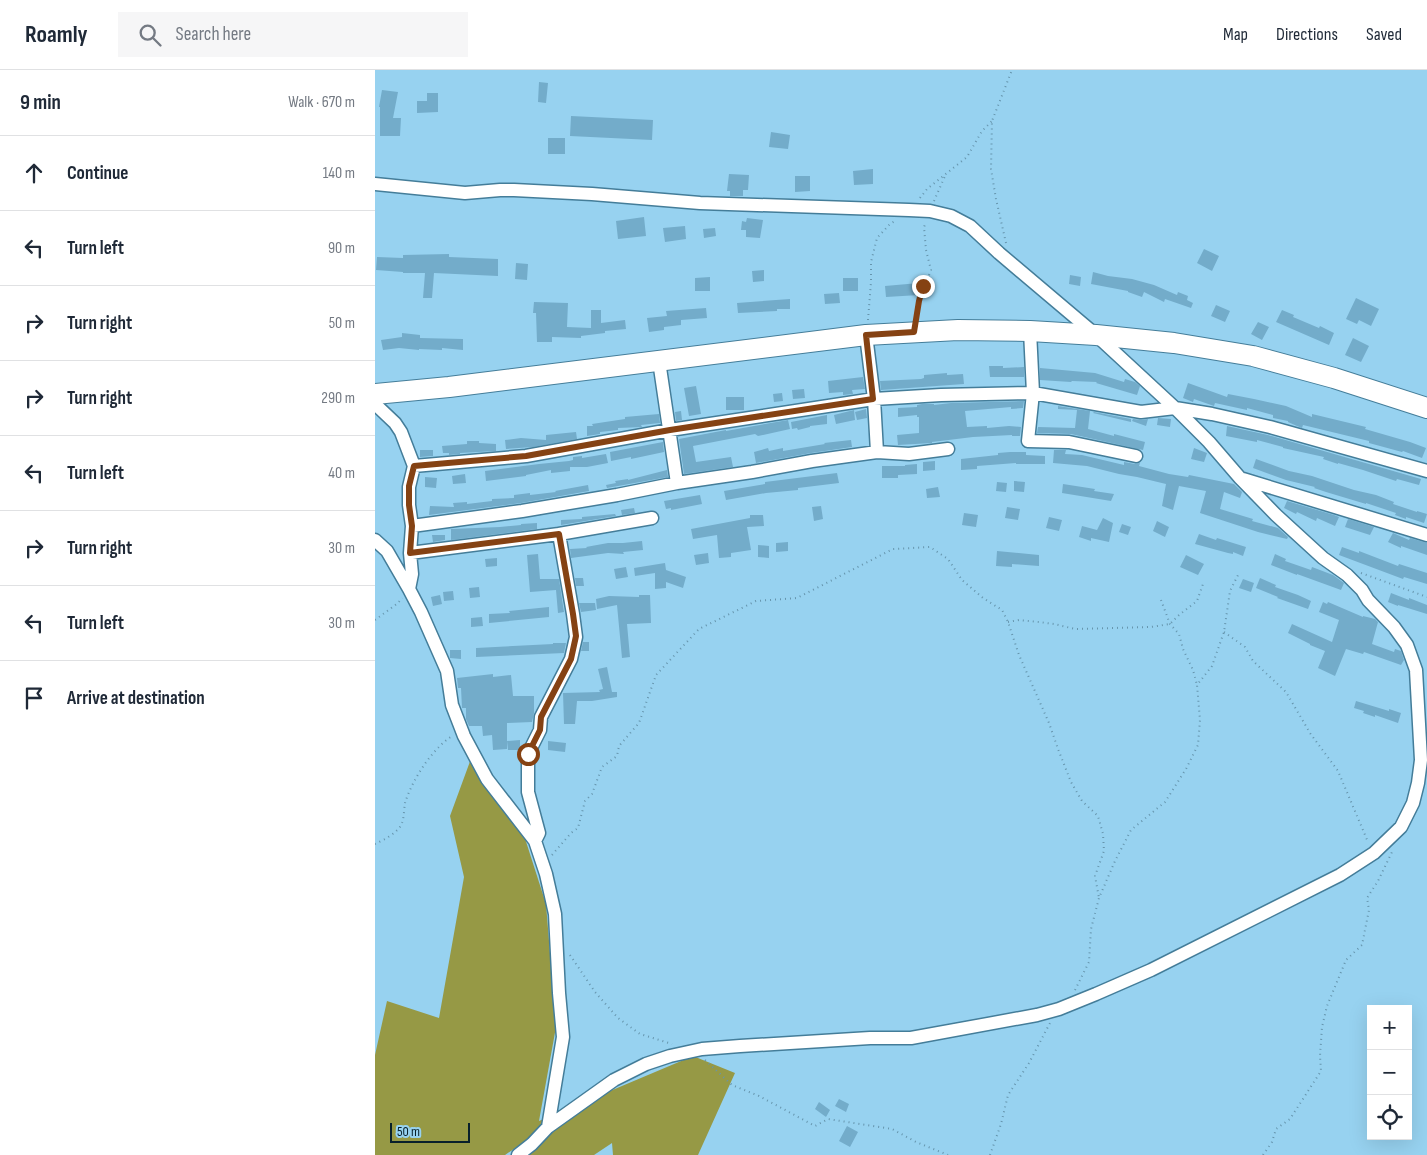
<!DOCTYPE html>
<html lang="en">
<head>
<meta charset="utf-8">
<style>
  :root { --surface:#fff; --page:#f6f6f7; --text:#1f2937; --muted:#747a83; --line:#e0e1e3 }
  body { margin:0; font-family:"Sofia Sans Condensed",sans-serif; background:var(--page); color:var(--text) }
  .controls { position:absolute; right:15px; bottom:15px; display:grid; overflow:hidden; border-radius:0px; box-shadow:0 5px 20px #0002 }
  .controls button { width:45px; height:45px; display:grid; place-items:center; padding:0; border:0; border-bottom:1px solid var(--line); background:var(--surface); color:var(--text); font:25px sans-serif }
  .scale { position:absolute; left:15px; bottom:12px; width:80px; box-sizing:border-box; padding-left:5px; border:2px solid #08202b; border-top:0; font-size:14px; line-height:18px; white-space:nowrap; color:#08202b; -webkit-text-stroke:4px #97d2f0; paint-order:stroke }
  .stop { position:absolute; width:15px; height:15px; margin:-11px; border:4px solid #854213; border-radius:50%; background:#fff }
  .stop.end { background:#854213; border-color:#fff; box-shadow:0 1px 5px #0008 }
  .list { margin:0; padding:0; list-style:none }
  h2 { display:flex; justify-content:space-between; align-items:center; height:65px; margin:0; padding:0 20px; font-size:21px }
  h2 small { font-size:16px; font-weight:400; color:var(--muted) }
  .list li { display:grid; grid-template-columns:32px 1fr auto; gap:15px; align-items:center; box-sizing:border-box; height:75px; padding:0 20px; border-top:1px solid var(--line) }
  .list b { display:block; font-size:19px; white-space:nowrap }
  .list em { font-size:16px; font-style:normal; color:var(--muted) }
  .icon { flex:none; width:28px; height:28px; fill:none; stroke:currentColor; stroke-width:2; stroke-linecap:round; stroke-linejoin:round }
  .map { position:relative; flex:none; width:1052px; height:1085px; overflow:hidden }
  header { display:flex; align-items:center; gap:30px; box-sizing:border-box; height:70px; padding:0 25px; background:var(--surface); border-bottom:1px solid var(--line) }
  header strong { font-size:24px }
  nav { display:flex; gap:28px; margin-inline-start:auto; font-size:18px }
  .search { width:350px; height:45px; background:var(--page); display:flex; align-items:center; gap:12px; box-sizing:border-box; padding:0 18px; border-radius:0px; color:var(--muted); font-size:19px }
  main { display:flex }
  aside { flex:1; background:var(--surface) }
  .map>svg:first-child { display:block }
  .forest { fill:#969945 }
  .building { fill:#73acca }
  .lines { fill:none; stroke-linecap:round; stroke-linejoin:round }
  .minor-casing { stroke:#447d99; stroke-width:15 }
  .primary-casing { stroke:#447d99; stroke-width:22 }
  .path { stroke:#6695ad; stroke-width:2; stroke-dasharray:1 4; stroke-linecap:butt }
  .minor { stroke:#fff; stroke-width:12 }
  .primary { stroke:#fff; stroke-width:20 }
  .route { stroke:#854213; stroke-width:6 }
</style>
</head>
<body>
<header>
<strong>Roamly</strong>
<div class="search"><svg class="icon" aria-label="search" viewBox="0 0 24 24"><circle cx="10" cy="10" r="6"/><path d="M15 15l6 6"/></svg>Search here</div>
<nav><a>Map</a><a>Directions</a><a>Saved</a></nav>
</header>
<main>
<aside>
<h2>9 min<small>Walk · 670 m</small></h2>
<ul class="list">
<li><svg class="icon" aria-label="ahead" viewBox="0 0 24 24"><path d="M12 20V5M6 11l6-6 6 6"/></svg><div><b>Continue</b></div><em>140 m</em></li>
<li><svg class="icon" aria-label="left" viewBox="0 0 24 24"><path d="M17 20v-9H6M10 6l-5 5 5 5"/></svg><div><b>Turn left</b></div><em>90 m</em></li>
<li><svg class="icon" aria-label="right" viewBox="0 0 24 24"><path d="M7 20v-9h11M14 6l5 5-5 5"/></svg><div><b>Turn right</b></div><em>50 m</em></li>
<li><svg class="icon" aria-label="right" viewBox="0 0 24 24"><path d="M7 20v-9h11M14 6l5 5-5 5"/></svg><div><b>Turn right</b></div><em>290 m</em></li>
<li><svg class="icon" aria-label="left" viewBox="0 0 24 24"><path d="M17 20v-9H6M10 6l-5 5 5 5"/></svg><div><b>Turn left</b></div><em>40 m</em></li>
<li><svg class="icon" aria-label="right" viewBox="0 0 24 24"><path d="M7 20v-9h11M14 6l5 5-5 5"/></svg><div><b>Turn right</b></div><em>30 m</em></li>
<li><svg class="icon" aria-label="left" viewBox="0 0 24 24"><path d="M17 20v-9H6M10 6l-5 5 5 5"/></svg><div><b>Turn left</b></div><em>30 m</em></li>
<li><svg class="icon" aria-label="arrive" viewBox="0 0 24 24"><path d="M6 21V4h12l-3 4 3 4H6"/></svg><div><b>Arrive at destination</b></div></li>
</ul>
</aside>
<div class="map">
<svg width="1052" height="1085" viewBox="0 0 1052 1085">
  <rect width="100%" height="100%" fill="#97d2f0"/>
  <path class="forest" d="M97 686 146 756 171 834 181 957 164 1051 318 986 360 1003 323 1085H238L237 1073 219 1085H150L152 1070 130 1085H0V985L12 931 64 948 89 807 75 746Z"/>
  <path class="building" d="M164 12 173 13 171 33 163 32Z
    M7 20 23 22 18 48H26L25 66H5V37H4Z
    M52 23H63V42L42 43V31H52Z
    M196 46 278 50 277 70 195 66Z
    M396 62 415 65 413 79 394 77Z
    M173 68H190V84H173Z
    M498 99V114L479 115 478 101Z
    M354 104 374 105 373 120H368V126H355V121H352Z
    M420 106H435V121L420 122Z
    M269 147 271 166 243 169 241 151Z
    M372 148 388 150 385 168 371 167V160H366L367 151 371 152Z
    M310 156 311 169 290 172 288 158Z
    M340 158 341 166 329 168 328 159Z
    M829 179 844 186 837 201 822 193Z
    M74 184V187L123 189V206L59 203 57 228H48L50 203H28V202L1 200 2 187 28 188V185Z
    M141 193 153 194 152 210 140 209Z
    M389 200V211L378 212 377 201Z
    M718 202 733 206 757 209 779 215 802 225 803 222 813 226 812 230 818 233 816 238 790 229 789 232 769 222 767 227 753 222V221L716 214Z
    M695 205 706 207 705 216 694 214Z
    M335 207V221H320V208Z
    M468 208H483V221H468Z
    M544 213V225L511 227 510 216Z
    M464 223 465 233 450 234 449 224Z
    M981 228 1004 239 996 256 984 250 982 254 971 249Z
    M415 229V239H402V241L363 243 362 233Z
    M159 232 193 233 192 257 216 258V240H226V253L250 250 251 259 230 261V263L206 266V268L177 267V272H162L161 243H158Z
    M841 235 855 241 850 252 836 246Z
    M331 238 332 248 306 250V255L289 257V260L274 262 272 248 292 246 291 241Z
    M907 240 919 245 918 247 944 258 945 256 959 263 954 275 901 252Z
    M883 252 894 257 887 270 876 264Z
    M27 263 45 265V268L88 269V280L67 278V280L44 279V280L24 278 8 280 6 270 27 267Z
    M978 268 994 276 986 292 970 285Z
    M614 296H628V298L649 297V307H615Z
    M665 298 720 303 749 312 750 309 760 312 765 316 762 325 721 313 722 312 697 311 696 312 665 310Z
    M572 303V305L588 304 589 314 506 320 505 311 546 309 549 308V305Z
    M488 307 490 319 477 320 478 324 468 325V322L454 323 453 311Z
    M813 313 852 327 853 324 879 329 911 336 937 347V344L991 357 990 359 1035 372 1051 378 1047 388 1028 381 1027 382 994 373V371L928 355 927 358 922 356 913 352V351L898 348V345L872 338V340L840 333 839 336 819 329 818 332 808 328Z
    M321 316 326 344 314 346 309 318Z
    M429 319 430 328 418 329 417 320Z
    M407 323 408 331 399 332 398 324Z
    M351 327H369V340H351Z
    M649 331 648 338 636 339V337L590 341 592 357 612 356V358L634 356 646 357 645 366H637V365L598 367 557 372V373L523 375 522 365 544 363V347H542V345L523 347V338L542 337V335L547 334H559V335L576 333Z
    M683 336 715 341 713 359 739 366V364L770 372 768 380 696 364 662 363 663 357 700 358 702 340 683 339Z
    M491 339 492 348 482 350 480 342Z
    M479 340 480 350 461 354 459 345Z
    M306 341 307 350 301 351 300 342Z
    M719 342 756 349V352L718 343Z
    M284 344 285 353 266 355 267 357 243 358V360L225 362V364L212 366V356H218L217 354 250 349V347Z
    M452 345V354L435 356V357L423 360 422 358 417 359 416 352Z
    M783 348 796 349 795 357 782 355Z
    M758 349 767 350 773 349 771 356 757 351Z
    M413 350 415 359 383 366 380 364 318 376 321 392 356 387 358 397 309 404 304 369 351 360V361Z
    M852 356 893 365 1046 409 1044 415 1022 409 1021 411 988 400 963 393V394L948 389 949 387 908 378V377L882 370V372L851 366Z
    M201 362 202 369 158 377 131 379 130 370 146 368 171 370V365Z
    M476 370 477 377 436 383 381 393 379 382 393 378 394 381 408 378V381L450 374 449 373Z
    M92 371H104V373L121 374V381L85 383V384L74 385V383H68L67 376 92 374Z
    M288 372 289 382 256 389V387L236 391 235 382Z
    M819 378 832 383 829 392 816 389Z
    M45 380H58V386L45 387Z
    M679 380H691L690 384 707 385 749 395V392L760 394 765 393 764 396 794 404 813 407 814 405 859 414 867 422 865 428 849 422 845 439 878 449 877 451 903 458 913 467 912 469 883 462 825 443 831 421 804 416 798 440 787 436 791 414 762 407 744 404 712 396 678 393Z
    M635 382H651V385L670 386V394H641V393L602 396V399L586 400V389L623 385V383Z
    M231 384 233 393 212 397H195V401L176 403V400L151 405V406L111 411 110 401 164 394 194 391 198 390V387L207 386V388Z
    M881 389 914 401 937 406 979 420 1001 425 1019 432 1018 434 1042 442V441L1052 444 1049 453 1031 447V449L1020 445 1021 443 991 433V434L951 422 939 418 940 417 911 410 878 398Z
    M560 391V400L548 401V392Z
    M542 394V404L523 405V408H507V396H530V395Z
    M292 400 293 407 232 418 231 415 241 413 240 411 253 409V410Z
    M462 403 464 413 423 418V420L391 423 351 430 349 421 390 414V412Z
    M90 404 91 413 78 414 77 406Z
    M50 407 62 408 61 418 50 417Z
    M639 411 650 412 649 422 639 421Z
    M622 412 632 413 631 422 621 421Z
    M688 414 720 419 719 421 739 424 736 431 687 423Z
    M213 415 214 421 146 433 54 445 55 436 79 437 78 433 92 432V434L117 431V429L139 428V425L155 423V425L181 422 180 421Z
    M563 417 565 427 552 428 551 419Z
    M325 425 327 434 296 440V438L291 439 289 431Z
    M912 431 959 445 964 447 960 456 942 448 941 451 922 442 921 444 909 438Z
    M446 436 448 449 439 451 437 437Z
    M632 437 645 439 643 450 630 448Z
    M259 438 260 443 247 445 246 440Z
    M589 443 603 445 601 457 587 455Z
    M240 444 241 446 186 455V450L207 449V447Z
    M375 445H388L389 456 372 457 376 480 356 483V487L344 488 342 465 318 469 316 459 375 448Z
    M674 447 687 450 684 461 671 458Z
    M728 448 738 453 734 472 716 468V471L704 467 707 456 722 460Z
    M973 449 999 457 995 465 970 457Z
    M782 451 794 457 790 467 778 461Z
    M162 453V459L76 470V459L125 457 146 455V454Z
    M747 454 756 457 753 465 744 462Z
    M1018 463 1034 470 1035 468 1052 473V485L1026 476V478L1013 472Z
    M824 464 841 470 842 468 871 477 868 486 858 482V484L853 483 820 474Z
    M57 465H70V470L58 472Z
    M267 471 268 480 248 482 249 484 233 483 196 488 195 479 212 478 211 477 233 473H248Z
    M413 472V481L401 482V473Z
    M383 475 394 476V488L383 487Z
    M967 477 984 483V481L1023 496 1024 494 1052 503V514L1029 507 1028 509 964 485Z
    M622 481 664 485V496L637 494V497L621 496Z
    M333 483 334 493 321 495 319 485Z
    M163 484 165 509H184L189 542 183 543 181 520 155 522 152 485Z
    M900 484 911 489 910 491 936 500 937 497 958 505 969 513 966 520 922 504V505L896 495Z
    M811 485 829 494 823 505 805 497Z
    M122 488V496L111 497 110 489Z
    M290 493 291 500 311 507 308 518 291 512V518L280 519V503L260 506 259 498Z
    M251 497 253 507 241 509 239 499Z
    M200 508H208L209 516H201Z
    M885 508 901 515 900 517 923 525 936 531 933 539 902 528 903 527 881 518Z
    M868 509 879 513 876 522 864 518Z
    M104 517 105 527 95 528 94 518Z
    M78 521 79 530 69 531 68 522Z
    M1016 523 1034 530V528L1052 535V544L1023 535V536L1013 532Z
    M65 525 67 534 58 536 56 527Z
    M264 525H275L276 553 252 554 255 587 247 588 242 535 222 539 221 529 234 526 264 527Z
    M948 532 952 534 953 532 988 547V546L1000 549 1003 552 997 574 1019 582 1020 579 1026 581 1029 590 1026 595 989 582 988 584 971 579 960 606 943 598 950 581 935 575V574L913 563 917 554 957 572 964 550 944 542Z
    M204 533H220L221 540 206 542Z
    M174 537V547L114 553V544L135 543 134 541Z
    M107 547 108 556 96 557V548Z
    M208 572H214V581H206Z
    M178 573H191L189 583 101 587V578L178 574Z
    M75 580H86V589L75 588Z
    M232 597 237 622H242V627L217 631H202L200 654H189L188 623 225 622 224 620 228 619 223 599Z
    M118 604V607L136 605 138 626H159V643L157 652 132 653V679L118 680 117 665 108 666 107 656H94L91 649V638H87L86 618H83L82 608Z
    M981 631 1014 641V639L1026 643 1023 653 1000 645V647L988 643 989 641 979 638Z
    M145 670V680H133L132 671Z
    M173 671 191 673 190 682 173 680Z
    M464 1029 474 1034 471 1042 460 1036Z
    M444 1032 455 1040 451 1047 440 1039Z
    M472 1056 483 1062 475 1077 464 1071Z"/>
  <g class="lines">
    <defs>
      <path id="minor" d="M0 114 90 123 125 120H139L217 124 325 133 534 140 555 141 576 146 595 156 624 183 721 265 800 338 834 372 865 408 901 445 948 488 972 505 987 520 993 530 1019 557 1032 575 1041 600 1046 690 1043 713 1038 733 1026 757 999 783 965 805 776 900 721 924 684 939 662 945 536 968H495L365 976 327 979 295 986 271 994 239 1010 173 1057
        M655 261 658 323 653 371 694 372 761 386
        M491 265 499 329 502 382
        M284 291 302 413
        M0 334 20 353 26 362 39 396 34 417V435L37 456 35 483 37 504 34 519 46 542 72 601 77 635 89 666 112 709 160 771 171 804 180 844 184 923 188 967 173 1057 157 1074 143 1085
        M39 396 151 386 295 360 499 329 566 325 658 323 766 342 800 338 837 344 895 357 1052 401
        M868 409 1052 465
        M37 456 147 441 242 425 302 413 377 402 437 391 502 382 534 384 573 379
        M0 470 12 481 34 519
        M35 483 184 464 277 448
        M160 771 164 763 153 722V684L165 660 166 647 196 589 201 567 198 544 184 464"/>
      <path id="primary" d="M0 324 74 317 491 265 583 260 655 261 721 265 799 273 878 286 959 308 1052 338"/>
    </defs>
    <use href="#minor" class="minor-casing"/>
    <use href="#primary" class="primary-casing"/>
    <path class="path" d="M545 128 552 119 592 87 607 61 617 51
      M559 131 570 106
      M631 173 621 129 616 99 617 51 637 0
      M541 248 544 231 556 200 551 180 549 157 551 152
      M493 250 496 212V192L502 168 515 154 520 151
      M986 503 1052 527
      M786 530 795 554 804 564 808 579 818 600 822 615
      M0 550 23 533 27 528
      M633 552 644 550 664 552 679 554 700 559 776 557 795 554 804 545 822 531 828 514
      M849 562 870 577 878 591 911 622 935 663 963 701 993 772
      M0 774C9 770 24 762 27 753 29 748 29 739 30 733 37 710 57 679 77 666
      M177 785 196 763 203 758 210 731 217 724 227 697 242 686 244 676 264 653 281 605 324 559 381 531 422 528 518 479 555 477 573 489 587 510 608 528 627 540 633 552 644 585 674 653 683 679 696 712 707 731 723 746 728 764 729 781 720 806 724 828
      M195 885 220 922 243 948 265 964 297 974
      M700 920 714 892 716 859 724 828 740 791 756 760 790 732 811 699 823 675 825 650 822 615 837 596 849 562 855 521 863 505
      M330 990 357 1015 384 1026 440 1056 453 1049 517 1059 541 1072 573 1085
      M615 1085 626 1054 633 1025 654 993 675 953
      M888 1085 897 1072 901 1059 915 1049 946 1001 945 986 947 957 952 936 971 890 987 875 994 840 992 828 1003 811 1017 782"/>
    <use href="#minor" class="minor"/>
    <use href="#primary" class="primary"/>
  </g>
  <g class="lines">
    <path class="route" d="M153 684 165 660 166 647 196 589 201 566 198 544 184 464 35 483 37 456 34 435V416L39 396 151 386 295 360 498 329 491 265 539 262 544 231 548 216"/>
  </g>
</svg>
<div class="controls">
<button>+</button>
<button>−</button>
<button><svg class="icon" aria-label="locate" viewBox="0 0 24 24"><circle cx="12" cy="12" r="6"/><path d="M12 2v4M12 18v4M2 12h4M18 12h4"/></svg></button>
</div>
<div class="scale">50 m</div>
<div class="stop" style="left:153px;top:684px"></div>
<div class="stop end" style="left:548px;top:216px"></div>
</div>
</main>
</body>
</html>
